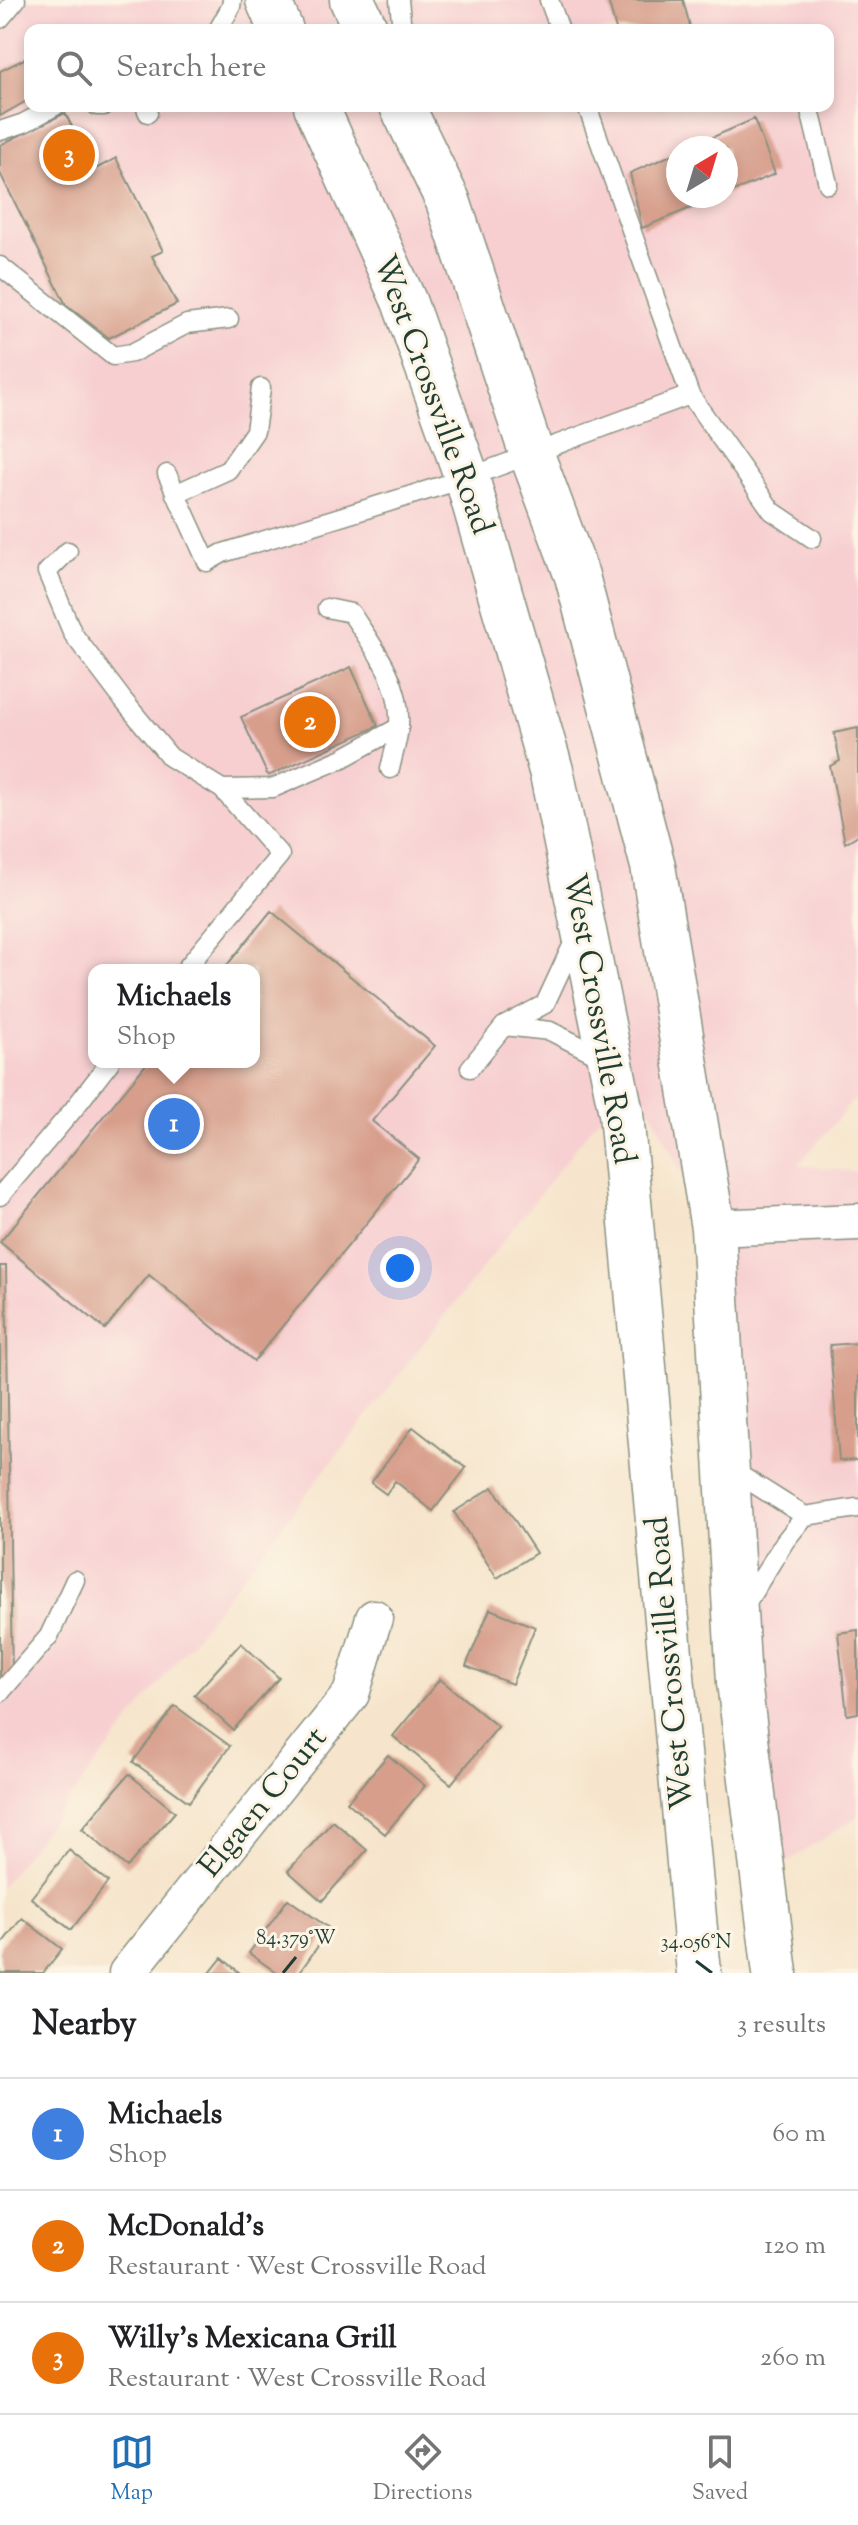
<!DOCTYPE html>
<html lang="en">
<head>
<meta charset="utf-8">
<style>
  :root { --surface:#fff; --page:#f6f6f6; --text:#202124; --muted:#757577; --line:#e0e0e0; --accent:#1f6fb2 }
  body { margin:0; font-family:"Sorts Mill Goudy",serif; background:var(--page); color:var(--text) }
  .compass { position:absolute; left:666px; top:136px; width:72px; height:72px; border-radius:50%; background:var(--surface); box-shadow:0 4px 12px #0003; rotate:38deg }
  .you { position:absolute; left:400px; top:1268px; width:28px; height:28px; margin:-20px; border:6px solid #fff; border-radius:50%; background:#1a73e8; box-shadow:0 0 0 12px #1a73e833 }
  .badge { display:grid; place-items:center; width:52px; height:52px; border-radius:50%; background:var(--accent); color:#fff; font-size:26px; font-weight:700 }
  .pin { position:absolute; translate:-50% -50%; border:4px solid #fff; box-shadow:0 2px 8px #0006 }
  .popup { position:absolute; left:88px; top:964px; width:172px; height:104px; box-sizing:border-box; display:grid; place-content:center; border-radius:16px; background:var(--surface); filter:drop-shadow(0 2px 6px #0005); font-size:26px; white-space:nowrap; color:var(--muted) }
  .popup b { font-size:30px; color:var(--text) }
  .popup::after { content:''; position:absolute; left:50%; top:100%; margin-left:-16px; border:16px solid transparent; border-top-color:var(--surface) }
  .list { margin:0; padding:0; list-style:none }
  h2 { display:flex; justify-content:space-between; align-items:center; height:104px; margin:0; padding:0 32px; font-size:34px }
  h2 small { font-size:26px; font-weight:400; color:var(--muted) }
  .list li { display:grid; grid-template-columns:52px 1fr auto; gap:24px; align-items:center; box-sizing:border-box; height:112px; padding:0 32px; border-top:2px solid var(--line) }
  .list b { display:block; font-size:30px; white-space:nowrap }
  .list p { margin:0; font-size:26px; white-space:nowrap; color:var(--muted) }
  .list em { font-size:26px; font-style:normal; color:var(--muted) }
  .icon { flex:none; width:44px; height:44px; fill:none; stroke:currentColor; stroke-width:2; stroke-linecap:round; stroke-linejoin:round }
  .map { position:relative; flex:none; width:858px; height:1973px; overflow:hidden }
  .search { position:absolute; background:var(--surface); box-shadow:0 4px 12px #0003; left:24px; right:24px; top:24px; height:88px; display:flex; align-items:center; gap:20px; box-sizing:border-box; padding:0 28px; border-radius:16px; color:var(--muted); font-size:30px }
  .sheet { height:440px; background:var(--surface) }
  nav { display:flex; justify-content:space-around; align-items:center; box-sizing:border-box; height:112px; border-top:2px solid var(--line); background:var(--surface); font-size:22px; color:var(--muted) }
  nav a { display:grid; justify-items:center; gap:4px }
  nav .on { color:var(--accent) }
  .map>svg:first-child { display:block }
  .built { fill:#f7cfd1; fill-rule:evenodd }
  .building { fill:#d79e8b }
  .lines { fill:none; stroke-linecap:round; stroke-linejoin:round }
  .lane-casing { stroke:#8a9180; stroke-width:21 }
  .street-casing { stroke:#8a9180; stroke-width:39 }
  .primary-casing { stroke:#8a9180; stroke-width:47 }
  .lane { stroke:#fff; stroke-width:18 }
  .street { stroke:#fff; stroke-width:36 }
  .primary { stroke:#fff; stroke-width:44 }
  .ticks { fill:none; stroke:#1f3d34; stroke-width:3 }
  .labels { text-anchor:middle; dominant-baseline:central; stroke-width:6; stroke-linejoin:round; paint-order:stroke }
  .street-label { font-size:32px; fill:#1f3d34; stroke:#fcf5e5 }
  .ticks-label { font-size:20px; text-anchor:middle; fill:#1f3d34; stroke:#fcf5e5; stroke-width:6; stroke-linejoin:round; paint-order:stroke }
</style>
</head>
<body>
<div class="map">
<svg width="858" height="1973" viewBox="0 0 858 1973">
  <rect width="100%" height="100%" fill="#fcf5e5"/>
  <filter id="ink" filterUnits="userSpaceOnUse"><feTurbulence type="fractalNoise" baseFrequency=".0125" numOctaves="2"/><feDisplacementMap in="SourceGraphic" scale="16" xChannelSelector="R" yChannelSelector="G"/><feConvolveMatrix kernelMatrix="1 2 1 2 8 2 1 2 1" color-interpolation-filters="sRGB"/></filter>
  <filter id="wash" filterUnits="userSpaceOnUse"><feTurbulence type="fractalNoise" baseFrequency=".006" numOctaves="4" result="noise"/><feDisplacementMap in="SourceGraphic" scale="32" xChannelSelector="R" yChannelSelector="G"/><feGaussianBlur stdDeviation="1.8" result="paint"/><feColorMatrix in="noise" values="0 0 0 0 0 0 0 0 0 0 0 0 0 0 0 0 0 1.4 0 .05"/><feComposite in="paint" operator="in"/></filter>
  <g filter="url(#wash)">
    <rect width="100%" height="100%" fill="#f6e5cc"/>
    <path class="built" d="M0 0H858V1095L798 1165 858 1172V1816L760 1880 722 1255 633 1074 0 1888ZM30 30H828V106H30ZM678 148H726V196H678ZM94 970H254V1062H94Z"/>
    <g id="blocks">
      <path class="building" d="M608 0H683L691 30H616Z
        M30 56V99L0 116V71Z
        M65 113 94 170 116 158 163 251 152 256 177 304 109 338 66 305 0 173V145Z
        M754 119 775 174 726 194V148H688Z
        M678 152V196H720L642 228 630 173Z
        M351 667 378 726 268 776 241 717Z
        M858 728V835L845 843 830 766 840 761 834 733Z
        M271 911 435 1046 372 1121 419 1159 254 1361 149 1275 105 1329 0 1242 148 1062H254V970H223Z
        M0 1266H6L12 1679H0Z
        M858 1343V1460L839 1461 830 1345Z
        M413 1427 466 1468 433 1511 395 1481 386 1494 371 1483Z
        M493 1487 536 1553 497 1578 454 1512Z
        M490 1609 535 1627 512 1684 466 1666Z
        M858 1630V1713L847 1715 838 1633Z
        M241 1643 279 1678 233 1730 194 1695Z
        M440 1679 498 1727 451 1784 393 1736Z
        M175 1706 230 1746 189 1802 133 1762Z
        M388 1755 425 1786 385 1834 347 1802Z
        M129 1774 175 1812 127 1867 82 1829Z
        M333 1821 367 1850 322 1901 288 1871Z
        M69 1850 108 1882 71 1930 31 1898Z
        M288 1899 330 1929 299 1973H277L249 1953Z
        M22 1918 62 1949 43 1973H0V1946Z
        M222 1958 240 1973H210Z"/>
    </g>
  </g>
  <g filter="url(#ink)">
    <use href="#blocks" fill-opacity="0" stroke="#8a9180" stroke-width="2"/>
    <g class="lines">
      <defs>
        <path id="lane" d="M399 0 402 30
          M549 0 560 30
          M0 19 16 0
          M218 30 231 7 232 0
          M97 106H104
          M145 106 148 113
          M587 106 690 395 772 511 812 538
          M809 106 828 184
          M0 131 24 123 55 106
          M0 266 113 356 132 353 187 324 229 319
          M167 474 207 562 223 553 467 478 690 395
          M175 494 228 470 255 431 261 388
          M68 551 47 572 73 634 123 700 170 757 222 789 273 788 343 758 399 727
          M327 608 351 613C374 648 402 682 399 726 398 740 393 755 390 769
          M185 970 280 855 222 789
          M504 1026 550 1031 606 1059
          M470 1068 504 1026 545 1004 577 935
          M0 1196 73 1110 110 1062
          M732 1470 805 1516 857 1508
          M742 1610 785 1541 805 1516
          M0 1693 49 1636 75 1580"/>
        <path id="street" d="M713 1228 858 1222
          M127 1973 351 1694 374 1618"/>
        <path id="primary" d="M268 0 281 30
          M352 0 366 30
          M316 106 404 301 467 478 552 774 621 1113 699 1973
          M402 106 448 201 532 455 577 576 653 866 713 1228 739 1682 775 1973"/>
      </defs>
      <use href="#lane" class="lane-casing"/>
      <use href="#street" class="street-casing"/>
      <use href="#primary" class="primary-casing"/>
      <use href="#lane" class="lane"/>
      <use href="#street" class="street"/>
      <use href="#primary" class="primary"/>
    </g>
  </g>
  <path class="ticks" d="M696 1961 712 1973M283 1973 296 1957"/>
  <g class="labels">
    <g class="street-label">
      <text transform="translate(432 395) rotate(70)">West Crossville Road</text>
      <text transform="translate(598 1019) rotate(80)">West Crossville Road</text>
      <text transform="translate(671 1663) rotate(-95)">West Crossville Road</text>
      <text transform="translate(264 1803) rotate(-51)">Elgaen Court</text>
    </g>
  </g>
  <g class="ticks-label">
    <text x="296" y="1944">84.379°W</text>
    <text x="696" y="1948">34.056°N</text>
  </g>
</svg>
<svg class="compass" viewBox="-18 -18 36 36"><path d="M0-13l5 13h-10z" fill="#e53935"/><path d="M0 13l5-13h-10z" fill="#757577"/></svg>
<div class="you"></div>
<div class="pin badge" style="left:174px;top:1124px;background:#3f7fe0">1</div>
<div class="popup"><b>Michaels</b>Shop</div>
<div class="pin badge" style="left:310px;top:722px;background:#e8710a">2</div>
<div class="pin badge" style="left:69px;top:155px;background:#e8710a">3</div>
<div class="search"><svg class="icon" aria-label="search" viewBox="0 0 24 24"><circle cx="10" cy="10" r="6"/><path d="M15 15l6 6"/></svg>Search here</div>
</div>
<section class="sheet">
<h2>Nearby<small>3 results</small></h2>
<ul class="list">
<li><span class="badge" style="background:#3f7fe0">1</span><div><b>Michaels</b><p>Shop</p></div><em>60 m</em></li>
<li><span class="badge" style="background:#e8710a">2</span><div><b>McDonald's</b><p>Restaurant · West Crossville Road</p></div><em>120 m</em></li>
<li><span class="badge" style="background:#e8710a">3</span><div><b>Willy's Mexicana Grill</b><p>Restaurant · West Crossville Road</p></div><em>260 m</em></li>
</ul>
</section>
<nav>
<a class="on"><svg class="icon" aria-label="map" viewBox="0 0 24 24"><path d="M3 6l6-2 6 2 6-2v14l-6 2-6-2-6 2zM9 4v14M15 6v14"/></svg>Map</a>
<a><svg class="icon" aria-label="directions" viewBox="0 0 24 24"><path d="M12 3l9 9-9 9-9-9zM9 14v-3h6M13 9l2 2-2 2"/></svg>Directions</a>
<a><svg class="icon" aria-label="saved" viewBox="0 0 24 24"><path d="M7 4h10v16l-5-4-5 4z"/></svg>Saved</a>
</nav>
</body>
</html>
